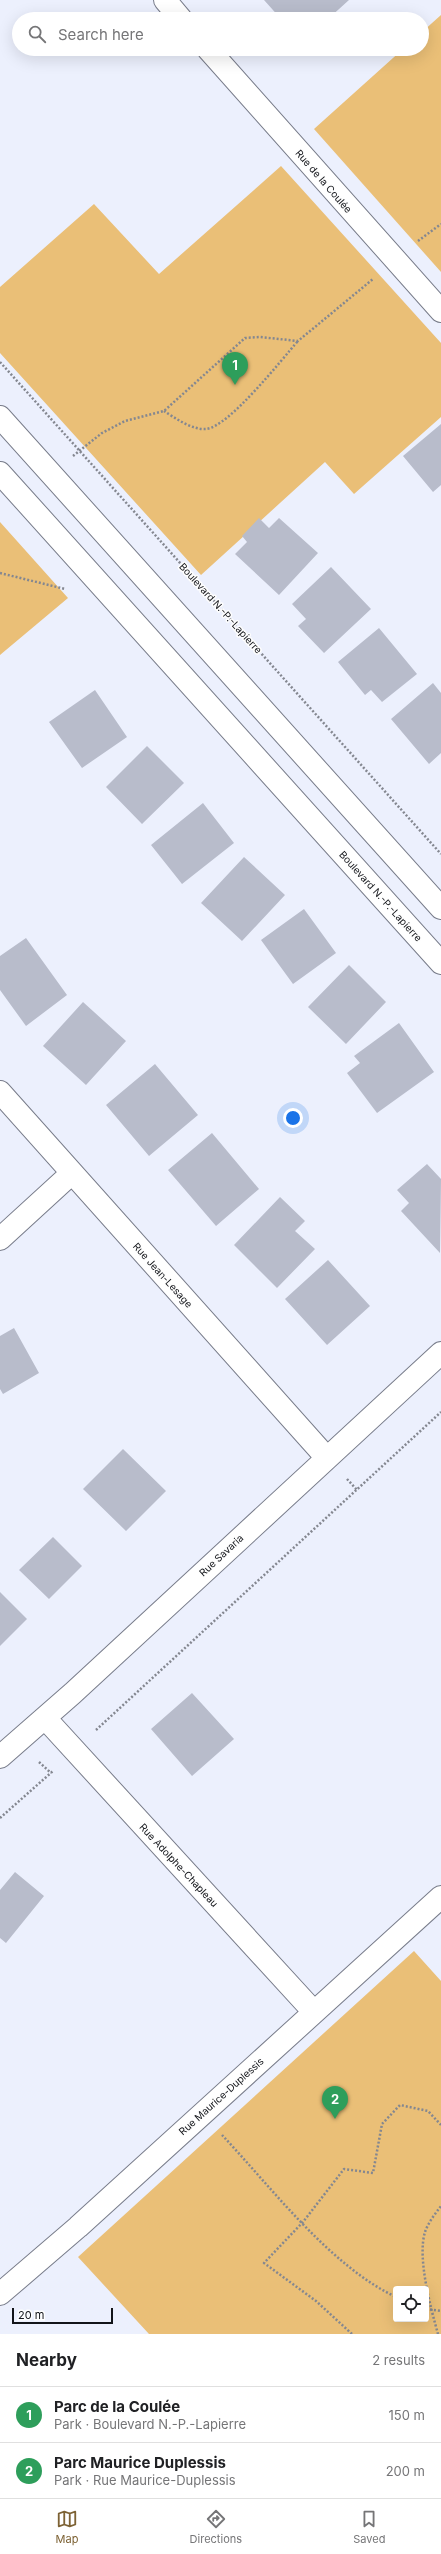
<!DOCTYPE html>
<html lang="en">
<head>
<meta charset="utf-8">
<style>
  :root { --surface:#fff; --page:#f6f6f6; --text:#202124; --muted:#757577; --line:#e0e0e0; --accent:#7d6234 }
  body { margin:0; font-family:Inter,sans-serif; background:var(--page); color:var(--text) }
  .controls { position:absolute; right:12px; bottom:12px; display:grid; overflow:hidden; border-radius:4px; box-shadow:0 4px 16px #0002 }
  .controls button { width:36px; height:36px; display:grid; place-items:center; padding:0; border:0; border-bottom:1px solid var(--line); background:var(--surface); color:var(--text); font:20px sans-serif }
  .scale { position:absolute; left:12px; bottom:10px; width:101px; box-sizing:border-box; padding-left:4px; border:2px solid #121419; border-top:0; font-size:11px; line-height:14px; white-space:nowrap; color:#121419; -webkit-text-stroke:3px #fefefe; paint-order:stroke }
  .you { position:absolute; left:293px; top:1118px; width:14px; height:14px; margin:-10px; border:3px solid #fff; border-radius:50%; background:#1a73e8; box-shadow:0 0 0 6px #1a73e833 }
  .badge { display:grid; place-items:center; width:26px; height:26px; border-radius:50%; background:var(--accent); color:#fff; font-size:13px; font-weight:700 }
  .pin { position:absolute; translate:-50% -33px; filter:drop-shadow(0 1px 2px #0008) }
  .pin::after { content:''; position:absolute; top:21px; width:14px; height:12px; background:inherit; clip-path:polygon(0 0,100% 0,50% 100%) }
  .list { margin:0; padding:0; list-style:none }
  h2 { display:flex; justify-content:space-between; align-items:center; height:52px; margin:0; padding:0 16px; font-size:17px }
  h2 small { font-size:13px; font-weight:400; color:var(--muted) }
  .list li { display:grid; grid-template-columns:26px 1fr auto; gap:12px; align-items:center; box-sizing:border-box; height:56px; padding:0 16px; border-top:1px solid var(--line) }
  .list b { display:block; font-size:15px; white-space:nowrap }
  .list p { margin:0; font-size:13px; white-space:nowrap; color:var(--muted) }
  .list em { font-size:13px; font-style:normal; color:var(--muted) }
  .icon { flex:none; width:22px; height:22px; fill:none; stroke:currentColor; stroke-width:2; stroke-linecap:round; stroke-linejoin:round }
  .map { position:relative; flex:none; width:441px; height:2334px; overflow:hidden }
  .search { position:absolute; background:var(--surface); box-shadow:0 4px 16px #0002; left:12px; right:12px; top:12px; height:44px; display:flex; align-items:center; gap:10px; box-sizing:border-box; padding:0 14px; border-radius:22px; color:var(--muted); font-size:15px }
  .sheet { height:164px; background:var(--surface) }
  nav { display:flex; justify-content:space-around; align-items:center; box-sizing:border-box; height:56px; border-top:1px solid var(--line); background:var(--surface); font-size:11px; color:var(--muted) }
  nav a { display:grid; justify-items:center; gap:2px }
  nav .on { color:var(--accent) }
  .map>svg:first-child { display:block }
  .green { fill:#eabf77; fill-rule:evenodd }
  .building { fill:#b8bccb }
  .lines { fill:none; stroke-linecap:round; stroke-linejoin:round }
  .minor-casing { stroke:#787c8a; stroke-width:24 }
  .tertiary-casing { stroke:#787c8a; stroke-width:24 }
  .path { stroke:#848790; stroke-width:2.5; stroke-dasharray:2 2; stroke-linecap:butt }
  .minor { stroke:#fff; stroke-width:22 }
  .tertiary { stroke:#fff; stroke-width:22 }
  .labels { text-anchor:middle; dominant-baseline:central; stroke-width:3; stroke-linejoin:round; paint-order:stroke }
  .street-label { font-size:10px; fill:#121419; stroke:#fefefe }
</style>
</head>
<body>
<div class="map">
<svg width="441" height="2334" viewBox="0 0 441 2334">
  <rect width="100%" height="100%" fill="#ecf0fd"/>
  <path class="green" d="M441 15V272L314 129 403 49H422V32Z
    M281 166 441 343V417L354 494 325 462 201 575 0 353V287L94 204 159 274Z
    M0 522 68 598 0 655Z
    M414 1951 441 1981V2334H149L78 2257ZM396 2289H426V2319H396Z"/>
  <path class="building" d="M264 0H349L328 19H281Z
    M441 424V485L433 492 403 456Z
    M259 518 269 528 279 518 318 553 279 595 235 554 247 542 242 536Z
    M331 567 371 609 324 653 298 626 306 619 292 604Z
    M379 628 417 674 382 702 371 690 365 695 338 662Z
    M433 683 441 693V753L429 764 391 719Z
    M95 690 127 737 82 768 49 722Z
    M147 746 184 783 142 824 106 787Z
    M203 803 234 843 182 884 151 845Z
    M244 857 285 895 242 941 201 903Z
    M304 909 336 953 293 984 261 940Z
    M26 938 67 995 26 1026 0 990V956Z
    M349 965 386 1002 346 1044 308 1007Z
    M83 1002 126 1041 86 1085 43 1046Z
    M399 1023 434 1072 377 1113 347 1073 360 1063 354 1056Z
    M155 1064 198 1115 149 1156 106 1105Z
    M212 1133 259 1189 216 1226 168 1170Z
    M427 1164 441 1179 440 1253 401 1211 409 1203 397 1190Z
    M280 1197 305 1221 295 1231 315 1249 277 1288 234 1245Z
    M328 1260 370 1306 327 1345 285 1299Z
    M14 1328 39 1373 3 1394 0 1389V1336Z
    M123 1449 166 1491 126 1531 83 1489Z
    M53 1537 82 1566 49 1599 19 1570Z
    M0 1592 27 1619 0 1646Z
    M192 1693 234 1739 192 1776 151 1729Z
    M15 1872 44 1896 6 1943 0 1938V1890Z"/>
  <g class="lines">
    <defs>
      <path id="minor" d="M165 0 181 19
        M208 49 441 311
        M0 1092 326 1457
        M0 1239 72 1173
        M45 1718 314 2012
        M0 1757 73 1693 441 1353
        M0 2294 78 2227 441 1897"/>
      <path id="tertiary" d="M0 417 441 908
        M0 473 441 963"/>
    </defs>
    <use href="#minor" class="minor-casing"/>
    <use href="#tertiary" class="tertiary-casing"/>
    <path class="path" d="M418 241 441 224
      M0 362 441 854
      M164 411C175 418 192 430 206 429 229 427 282 359 298 341
      M73 456 102 433 125 421 164 411 245 338 260 337 298 341 373 279
      M0 573 65 589
      M347 1479 357 1490
      M96 1730 441 1412
      M39 1762 51 1773
      M0 1818 53 1771
      M222 2135C272 2188 330 2266 396 2297
      M426 2309 441 2311
      M352 2334 316 2301 264 2263 303 2222 344 2169 373 2173 382 2124 400 2105 428 2111 441 2125
      M438 2334C431 2309 417 2258 425 2232 428 2223 435 2214 441 2206"/>
    <use href="#minor" class="minor"/>
    <use href="#tertiary" class="tertiary"/>
  </g>
  <g class="labels">
    <g class="street-label">
      <text transform="translate(324 181) rotate(49)">Rue de la Coulée</text>
      <text transform="translate(221 608) rotate(48)">Boulevard N.-P.-Lapierre</text>
      <text transform="translate(381 896) rotate(48)">Boulevard N.-P.-Lapierre</text>
      <text transform="translate(163 1275) rotate(48)">Rue Jean-Lesage</text>
      <text transform="translate(221 1555) rotate(-43)">Rue Savaria</text>
      <text transform="translate(179 1865) rotate(47)">Rue Adolphe-Chapleau</text>
      <text transform="translate(221 2096) rotate(-42)">Rue Maurice-Duplessis</text>
    </g>
  </g>
</svg>
<div class="controls">
<button><svg class="icon" aria-label="locate" viewBox="0 0 24 24"><circle cx="12" cy="12" r="6"/><path d="M12 2v4M12 18v4M2 12h4M18 12h4"/></svg></button>
</div>
<div class="scale">20 m</div>
<div class="you"></div>
<div class="pin badge" style="left:235px;top:385px;background:#2e9e5b">1</div>
<div class="pin badge" style="left:335px;top:2119px;background:#2e9e5b">2</div>
<div class="search"><svg class="icon" aria-label="search" viewBox="0 0 24 24"><circle cx="10" cy="10" r="6"/><path d="M15 15l6 6"/></svg>Search here</div>
</div>
<section class="sheet">
<h2>Nearby<small>2 results</small></h2>
<ul class="list">
<li><span class="badge" style="background:#2e9e5b">1</span><div><b>Parc de la Coulée</b><p>Park · Boulevard N.-P.-Lapierre</p></div><em>150 m</em></li>
<li><span class="badge" style="background:#2e9e5b">2</span><div><b>Parc Maurice Duplessis</b><p>Park · Rue Maurice-Duplessis</p></div><em>200 m</em></li>
</ul>
</section>
<nav>
<a class="on"><svg class="icon" aria-label="map" viewBox="0 0 24 24"><path d="M3 6l6-2 6 2 6-2v14l-6 2-6-2-6 2zM9 4v14M15 6v14"/></svg>Map</a>
<a><svg class="icon" aria-label="directions" viewBox="0 0 24 24"><path d="M12 3l9 9-9 9-9-9zM9 14v-3h6M13 9l2 2-2 2"/></svg>Directions</a>
<a><svg class="icon" aria-label="saved" viewBox="0 0 24 24"><path d="M7 4h10v16l-5-4-5 4z"/></svg>Saved</a>
</nav>
</body>
</html>
